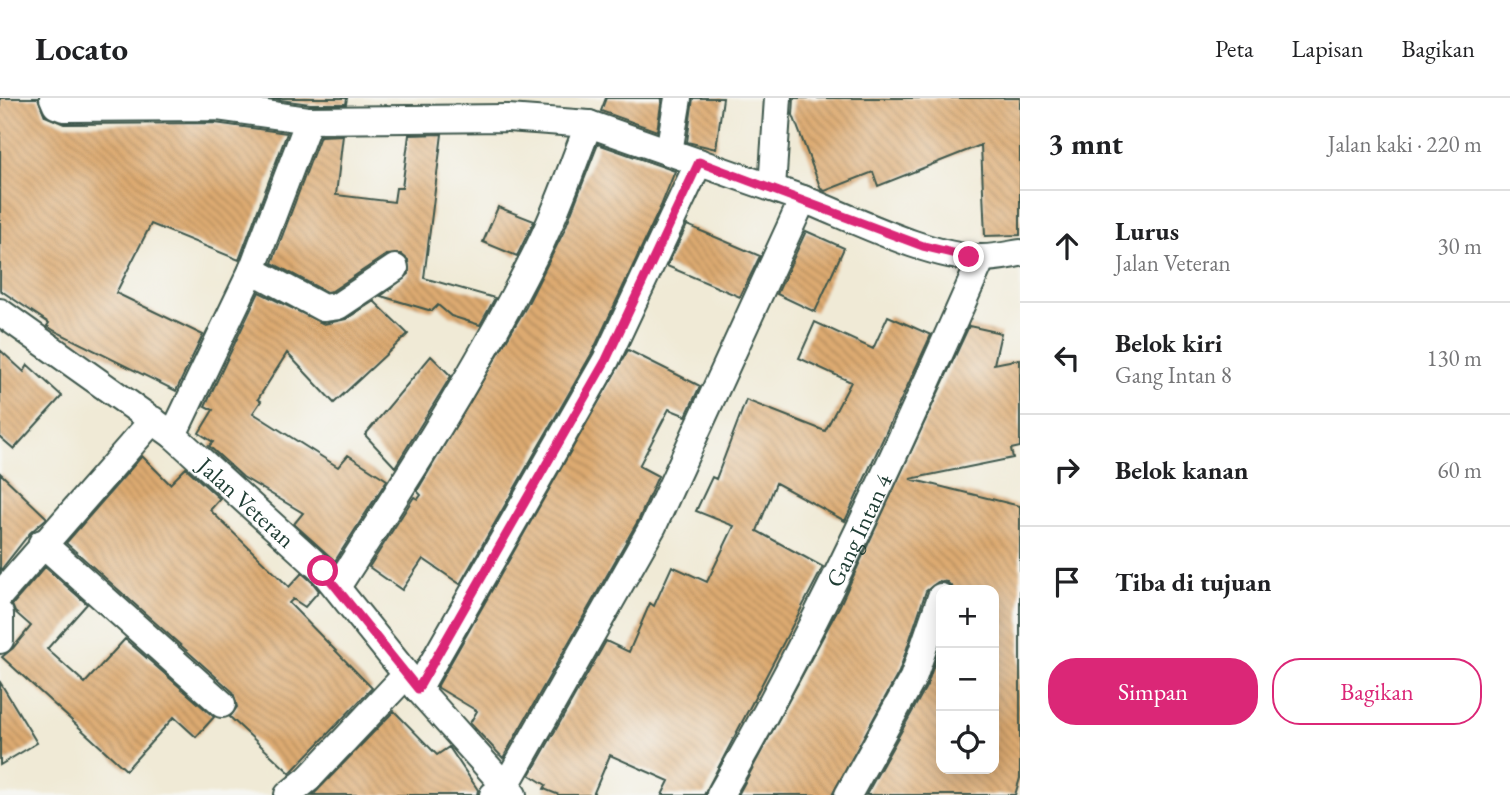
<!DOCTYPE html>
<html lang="id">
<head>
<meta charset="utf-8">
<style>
  :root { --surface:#fff; --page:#f6f6f6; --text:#202124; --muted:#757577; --line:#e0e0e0; --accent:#db2777 }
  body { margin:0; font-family:"EB Garamond",serif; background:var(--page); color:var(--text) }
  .controls { position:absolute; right:21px; bottom:21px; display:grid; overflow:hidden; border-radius:14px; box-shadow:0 4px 18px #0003 }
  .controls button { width:63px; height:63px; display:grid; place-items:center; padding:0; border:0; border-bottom:2px solid var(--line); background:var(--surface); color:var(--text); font:35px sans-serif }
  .stop { position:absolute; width:21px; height:21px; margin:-16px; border:5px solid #db2777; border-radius:50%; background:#fff }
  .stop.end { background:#db2777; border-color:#fff; box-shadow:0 2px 7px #0008 }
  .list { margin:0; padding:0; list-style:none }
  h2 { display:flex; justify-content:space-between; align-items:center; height:91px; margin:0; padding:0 28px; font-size:30px }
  h2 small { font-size:23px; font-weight:400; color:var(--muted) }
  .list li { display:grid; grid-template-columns:46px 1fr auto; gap:21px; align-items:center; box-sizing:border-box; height:112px; padding:0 28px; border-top:2px solid var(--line) }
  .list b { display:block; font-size:26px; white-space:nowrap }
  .list p { margin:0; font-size:23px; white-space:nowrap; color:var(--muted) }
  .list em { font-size:23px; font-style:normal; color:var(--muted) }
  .actions { display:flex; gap:14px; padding:21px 28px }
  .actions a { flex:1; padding:16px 0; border:2px solid var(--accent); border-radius:28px; text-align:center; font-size:24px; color:var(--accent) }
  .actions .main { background:var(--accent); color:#fff }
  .icon { flex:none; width:38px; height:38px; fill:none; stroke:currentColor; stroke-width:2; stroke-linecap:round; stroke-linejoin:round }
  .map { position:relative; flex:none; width:1020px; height:697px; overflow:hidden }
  header { display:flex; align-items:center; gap:42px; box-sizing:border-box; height:98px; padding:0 35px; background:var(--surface); border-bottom:2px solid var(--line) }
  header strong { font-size:33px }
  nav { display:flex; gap:38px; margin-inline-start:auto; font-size:24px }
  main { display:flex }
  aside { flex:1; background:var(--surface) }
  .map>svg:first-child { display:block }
  .building { fill:url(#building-back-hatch) }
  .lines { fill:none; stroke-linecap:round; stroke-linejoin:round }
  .street-casing { stroke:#3e574c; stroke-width:30 }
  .street { stroke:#fff; stroke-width:26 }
  .route { stroke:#db2777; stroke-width:9 }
  .labels { text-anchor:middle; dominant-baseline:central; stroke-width:5; stroke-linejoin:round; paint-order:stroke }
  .street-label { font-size:24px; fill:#1f3d34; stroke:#f6f6f2 }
</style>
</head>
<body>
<header>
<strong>Locato</strong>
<nav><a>Peta</a><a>Lapisan</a><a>Bagikan</a></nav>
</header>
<main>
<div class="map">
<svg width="1020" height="697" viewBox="0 0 1020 697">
  <defs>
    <pattern id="building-back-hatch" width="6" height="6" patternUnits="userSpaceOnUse" patternTransform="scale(1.75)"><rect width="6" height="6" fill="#ddaa71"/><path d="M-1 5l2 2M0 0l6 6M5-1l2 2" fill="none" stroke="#b38c5e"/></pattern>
  </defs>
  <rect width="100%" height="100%" fill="#f6f6f2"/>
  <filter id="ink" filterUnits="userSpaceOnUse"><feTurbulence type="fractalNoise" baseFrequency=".0143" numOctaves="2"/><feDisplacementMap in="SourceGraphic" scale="14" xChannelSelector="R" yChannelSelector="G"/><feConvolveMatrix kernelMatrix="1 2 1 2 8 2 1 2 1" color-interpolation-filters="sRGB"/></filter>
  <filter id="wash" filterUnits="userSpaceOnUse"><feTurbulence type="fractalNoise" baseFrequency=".00686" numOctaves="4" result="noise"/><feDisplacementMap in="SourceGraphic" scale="28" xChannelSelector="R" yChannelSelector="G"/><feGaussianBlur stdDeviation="1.57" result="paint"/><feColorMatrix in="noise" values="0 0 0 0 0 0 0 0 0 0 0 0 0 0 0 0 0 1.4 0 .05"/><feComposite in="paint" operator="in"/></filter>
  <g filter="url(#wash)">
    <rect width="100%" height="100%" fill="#f0ead6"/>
    <g id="blocks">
      <path class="building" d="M0 0H38L45 18 64 26 215 25 287 35 239 162 151 126 116 195 203 237 176 293 55 233 47 228 49 225 0 192Z
        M265 0H347L346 6H310Z
        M606 0H662L657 33 601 13Z
        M693 0H723L716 51 687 44Z
        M794 0H1020V137L985 138 981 47 878 88 873 74 825 93 821 91 793 17Z
        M442 36 424 180 495 200 480 227 451 218 438 207 432 213 381 198 409 176 408 162 401 156 386 157 332 193 326 194 272 165 320 38 343 37 336 97 394 104 396 90H402L409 37Z
        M598 46 675 73 661 108 592 255 460 486 423 461 402 492 369 469 414 399 418 401 421 397 417 393 526 209 564 133Z
        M498 109 534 123 517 158 483 144Z
        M687 127 760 158 740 199 667 168Z
        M806 133 844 150 815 214 777 196Z
        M259 194 324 226 346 221 374 203 408 236 334 305 287 255 258 301 261 303 253 315 338 369 348 357 387 382 335 463 294 426 303 415 243 379 209 348 213 344 199 335 213 312 205 308Z
        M888 218 931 237 845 423 776 385 757 433 823 469 704 697H662L669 683 610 657 593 697H559L544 691 546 687 530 677 606 543 629 554 650 505 654 508 672 468 707 484 734 428 696 413 712 379 716 381 746 302 825 333 851 284 799 260 815 224 873 251Z
        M969 228 1001 235 994 266 1020 261V349L1011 351 1013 360 910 381 1020 408V680L1015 697H866L927 587 941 546V671H994V492H955L947 484 939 483 926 493 899 574 832 697H738L840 507Z
        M0 252 24 274 28 267 62 298 14 351 0 339Z
        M628 252 700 288 686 318 669 311 639 368 658 378 639 421 503 660 470 625 477 613 437 589Z
        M431 258 451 278 395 369 365 337Z
        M142 358 170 386 186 370 220 401 210 412 289 489 302 475 312 484 319 493 305 509 293 501 289 505 372 590 290 675 230 619 237 609 233 594 66 445Z
        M0 375 47 420 30 435 0 473Z
        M45 469 87 506 47 551 85 585 125 541 214 619 196 639 174 619 126 672 2 559 13 550 31 528 15 514 12 507Z
        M0 584 37 645 0 667Z
        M394 613 437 657 449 649 478 692 477 697H313Z"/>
    </g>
  </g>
  <g filter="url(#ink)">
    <use href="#blocks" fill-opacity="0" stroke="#3e574c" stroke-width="2"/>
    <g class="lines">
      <defs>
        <g id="street">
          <path d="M53 0 56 7 64 10 216 9 309 22 508 20 589 26 803 101"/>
          <path d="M669 54 678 0"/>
          <path d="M772 90 778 0"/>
          <path d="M252 172 323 210 338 208 395 170"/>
          <path id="s1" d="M0 214 173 337 323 473 418 591 513 697"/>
          <path d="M173 337 252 172 309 22"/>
          <path d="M42 445 222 606"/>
          <path d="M337 489C407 381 476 274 534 159 556 117 571 70 589 26"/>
          <path d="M0 497 153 322"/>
          <path d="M0 516V542"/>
          <path d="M418 591 606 262 699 64"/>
          <path d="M288 697 308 681 406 577"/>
          <path d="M493 697 505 689 653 428 803 101C851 120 932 161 982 160 995 160 1008 157 1020 155"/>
          <path id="s2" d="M720 697C820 525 902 342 982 160"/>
          <path d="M848 697 913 580 941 499"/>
        </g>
      </defs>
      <use href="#street" class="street-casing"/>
      <use href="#street" class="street"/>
    </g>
  </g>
  <g class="lines" filter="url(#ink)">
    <path class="route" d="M323 473 418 591 606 262 699 64 923 148 969 159"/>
  </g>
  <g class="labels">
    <g class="street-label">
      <text stroke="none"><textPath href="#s1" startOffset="312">Jalan Veteran</textPath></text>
      <text stroke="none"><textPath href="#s2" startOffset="299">Gang Intan 4</textPath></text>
    </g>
  </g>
</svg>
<div class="controls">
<button>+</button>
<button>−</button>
<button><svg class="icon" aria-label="locate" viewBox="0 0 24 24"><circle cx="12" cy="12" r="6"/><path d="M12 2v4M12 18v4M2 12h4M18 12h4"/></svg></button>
</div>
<div class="stop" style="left:323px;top:473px"></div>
<div class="stop end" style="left:969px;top:159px"></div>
</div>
<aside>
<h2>3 mnt<small>Jalan kaki · 220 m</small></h2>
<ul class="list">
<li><svg class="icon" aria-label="ahead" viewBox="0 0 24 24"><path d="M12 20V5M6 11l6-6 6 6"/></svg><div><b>Lurus</b><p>Jalan Veteran</p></div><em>30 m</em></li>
<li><svg class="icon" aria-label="left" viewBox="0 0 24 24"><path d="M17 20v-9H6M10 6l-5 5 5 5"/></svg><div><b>Belok kiri</b><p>Gang Intan 8</p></div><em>130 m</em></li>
<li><svg class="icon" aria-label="right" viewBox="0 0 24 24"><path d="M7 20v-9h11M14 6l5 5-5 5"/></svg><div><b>Belok kanan</b></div><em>60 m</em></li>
<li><svg class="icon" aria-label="arrive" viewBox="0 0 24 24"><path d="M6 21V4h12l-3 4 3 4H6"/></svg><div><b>Tiba di tujuan</b></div></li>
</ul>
<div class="actions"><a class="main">Simpan</a><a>Bagikan</a></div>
</aside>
</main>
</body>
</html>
